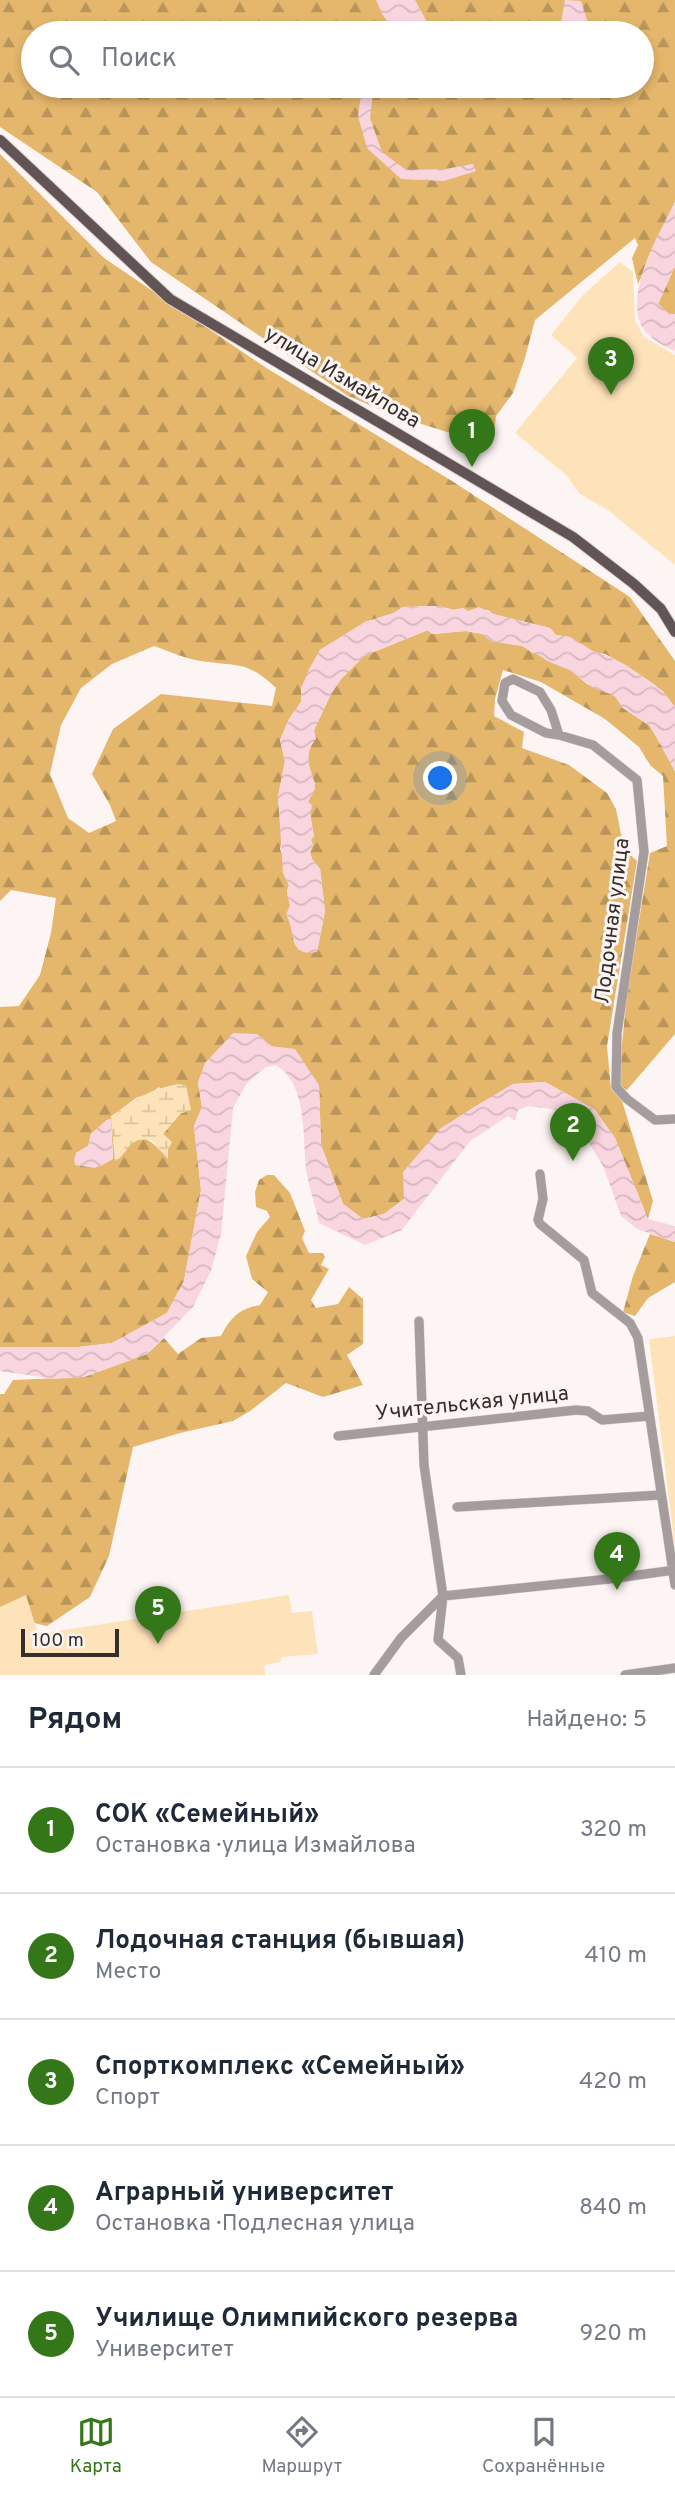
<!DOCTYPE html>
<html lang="ru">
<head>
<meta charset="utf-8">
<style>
  :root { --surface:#fff; --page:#f6f6f7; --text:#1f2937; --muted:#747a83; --line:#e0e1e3; --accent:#337718 }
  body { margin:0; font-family:Overpass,sans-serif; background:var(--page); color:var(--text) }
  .scale { position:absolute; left:21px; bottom:18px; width:98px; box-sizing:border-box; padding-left:7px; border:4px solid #352f2c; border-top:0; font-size:19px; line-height:24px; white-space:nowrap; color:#352f2c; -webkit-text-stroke:5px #fdf5f3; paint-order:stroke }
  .you { position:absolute; left:441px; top:779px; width:24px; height:24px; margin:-18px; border:5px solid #fff; border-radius:50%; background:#1a73e8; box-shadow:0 0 0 10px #1a73e833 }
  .badge { display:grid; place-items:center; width:46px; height:46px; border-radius:50%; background:var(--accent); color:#fff; font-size:23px; font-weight:700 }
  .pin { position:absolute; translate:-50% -58px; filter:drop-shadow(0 2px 4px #0008) }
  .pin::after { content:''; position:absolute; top:37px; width:24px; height:21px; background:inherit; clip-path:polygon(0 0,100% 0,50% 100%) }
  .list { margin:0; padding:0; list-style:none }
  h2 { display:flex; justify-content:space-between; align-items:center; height:91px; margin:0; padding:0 28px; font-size:30px }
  h2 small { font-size:23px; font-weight:400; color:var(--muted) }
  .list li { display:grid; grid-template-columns:46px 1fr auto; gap:21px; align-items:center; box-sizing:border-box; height:126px; padding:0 28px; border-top:2px solid var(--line) }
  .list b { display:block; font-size:26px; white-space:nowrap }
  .list p { margin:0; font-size:23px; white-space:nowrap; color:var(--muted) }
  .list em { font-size:23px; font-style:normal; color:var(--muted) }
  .icon { flex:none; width:38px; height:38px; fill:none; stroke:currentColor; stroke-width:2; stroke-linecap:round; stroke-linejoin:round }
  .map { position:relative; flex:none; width:675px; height:1675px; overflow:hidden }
  .search { position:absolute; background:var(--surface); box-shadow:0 4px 10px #0003; left:21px; right:21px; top:21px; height:77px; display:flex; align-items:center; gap:18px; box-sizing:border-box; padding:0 24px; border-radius:38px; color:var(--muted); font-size:26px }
  .sheet { height:721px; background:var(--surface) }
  nav { display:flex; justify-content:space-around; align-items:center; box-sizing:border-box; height:98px; border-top:2px solid var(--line); background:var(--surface); font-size:19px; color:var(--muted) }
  nav a { display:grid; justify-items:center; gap:4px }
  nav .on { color:var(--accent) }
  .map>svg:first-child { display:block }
  .forest { fill:url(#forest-firs); fill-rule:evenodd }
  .wetland { fill:url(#wetland-marsh) }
  .pitch { fill:#fee2b9 }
  .water { fill:url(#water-waves) }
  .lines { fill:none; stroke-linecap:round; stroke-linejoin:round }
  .minor-casing { stroke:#d9d1cf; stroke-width:10 }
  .major-casing { stroke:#d9d1cf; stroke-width:12 }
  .minor { stroke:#a59d9d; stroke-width:9 }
  .major { stroke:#625454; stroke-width:10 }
  .labels { text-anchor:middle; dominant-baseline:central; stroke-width:6; stroke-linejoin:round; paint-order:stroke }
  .street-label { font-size:21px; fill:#352f2c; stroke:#fdf5f3 }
</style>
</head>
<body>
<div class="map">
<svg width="675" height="1675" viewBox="0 0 675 1675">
  <defs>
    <pattern id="forest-firs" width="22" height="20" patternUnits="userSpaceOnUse" patternTransform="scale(1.75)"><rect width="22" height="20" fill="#e5b76c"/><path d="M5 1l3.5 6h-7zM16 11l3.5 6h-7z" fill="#ba9559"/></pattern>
    <pattern id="wetland-marsh" width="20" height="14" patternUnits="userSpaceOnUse" patternTransform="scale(1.75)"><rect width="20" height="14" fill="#fee2b9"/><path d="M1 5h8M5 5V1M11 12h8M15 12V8" fill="none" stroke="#dac29f"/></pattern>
    <pattern id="water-waves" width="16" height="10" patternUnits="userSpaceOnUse" patternTransform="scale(1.75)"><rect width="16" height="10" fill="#f9d5e0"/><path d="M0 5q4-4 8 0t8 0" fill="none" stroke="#d6b7c0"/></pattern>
  </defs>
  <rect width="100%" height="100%" fill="#fdf5f3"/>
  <path class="forest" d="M0 0H675V202L638 284 632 258 638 245 635 238 535 320 525 358 513 393 496 416 494 433 479 442 396 416 348 396 151 262 97 192 0 127ZM33 33H642V86H33Z
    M0 154 104 258 268 369 452 481 630 597 675 661V707L655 685 627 666 605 654 594 652 570 637 556 635 550 628 493 614 488 610 468 611 463 608 454 610 439 606 403 607 394 613 365 622 320 650 301 688V702L289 719 280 740 285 761 278 797 282 839 280 849 283 856V872L289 885 287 891 290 905 289 920 292 927 317 952 325 911 320 869 312 859 310 852 313 845 311 840 314 836 308 802 315 783C307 769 305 751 315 739L314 730 331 694 341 679 364 656 428 630 432 634 466 631 482 634 491 641 523 646 531 652 539 654 546 660 570 670 587 684 615 696 623 708 650 726 656 736 675 771V1034L627 1090 618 1084 627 994 650 853 667 846 663 776 651 766 639 747 605 719 541 682 503 670 495 699 494 716 524 732 522 748 569 765 607 793 616 809 624 849 637 861 607 1046 611 1089 622 1101 653 1201 648 1219 615 1138 594 1109 545 1082 513 1084 440 1129 404 1199 384 1214 363 1219 343 1204 321 1145 319 1086 257 1034 198 1082 202 1107 194 1126 201 1190 184 1281 167 1313 112 1343 79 1347H0V1007L19 1006 40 975 51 933 56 898 11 890 0 901ZM154 646C169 651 186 659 201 661 239 667 246 660 276 688L272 706 161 694 113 729 92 774 110 805 116 821 89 833 68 818 50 774 61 725 81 688 112 664ZM159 1087 180 1114 163 1134 168 1158C156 1147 142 1126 126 1148 122 1154 122 1157 115 1161L112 1116 136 1098 151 1093ZM111 1119 113 1159 100 1166 75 1165 76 1153 88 1146 91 1134 107 1120Z
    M675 266V314H669L658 304Z
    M267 1175H274L290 1193 305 1231 302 1238 309 1253H323L325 1257 321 1265 329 1269 311 1300 316 1308 338 1304 349 1287 363 1299V1344L347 1355 363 1385 323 1397 286 1383 250 1411 233 1421 180 1433 133 1447 109 1556 90 1597 47 1626 0 1615V1394H4L13 1380 84 1377 147 1354 164 1338 178 1354 201 1338 221 1336C231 1317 239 1309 260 1305L268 1292 252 1279 246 1256 257 1232 270 1217 267 1211 256 1207 255 1192 259 1180Z
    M650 1234 675 1242V1282L648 1298 635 1316 623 1312 633 1276Z"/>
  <path class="wetland" d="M178 1084 186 1085 191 1110 180 1114 163 1134 172 1142 168 1150V1159L151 1140C126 1137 131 1152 115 1161L111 1116C135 1100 149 1089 178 1084Z"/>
  <path class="pitch" d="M620 262 633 272 635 320 644 337 675 355V565L608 510 580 494 566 475 515 433 577 358 551 335 583 295Z
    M675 1336V1546L649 1339Z
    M26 1595 38 1634 289 1595 292 1613 312 1611 318 1654 282 1657 280 1662 264 1665 265 1675H0V1607Z"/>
  <path class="water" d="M376 0H415L433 33H396L382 14Z
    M565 0 581 1 591 33H559Z
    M362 86H374L370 118 382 152 406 170 445 169 473 164 476 171 444 181 401 179 367 148 358 116Z
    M675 202V266L658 304 669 314H675V351C661 345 644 336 639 320 629 283 659 234 675 202Z
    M439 606 454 610 463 608 468 611 479 607 493 614 550 628 556 635 570 637 594 652 604 654 627 666 663 691 675 707V771L650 726 623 708 615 696 592 687 570 670 552 663 522 646 491 641 482 634 474 632 466 631 432 634 428 630 364 656 341 679 331 694 314 730 316 739C300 758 314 771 315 789L308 802 312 805 310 816 314 836 311 840 313 845 310 852 312 859 320 869 325 911 317 952C286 957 297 932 286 915L290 905 287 895 289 885 283 873 278 797 285 761 280 740 289 719 301 702V689L309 669 320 650 365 622 394 613 403 607Z
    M233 1033 257 1034 271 1046 295 1049 319 1085 321 1145 343 1204 363 1219 384 1214 404 1199 403 1172 440 1129 474 1107 513 1084 545 1082 594 1109 615 1138 648 1219 675 1226V1242L637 1229 621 1216 604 1168 578 1124 552 1109 528 1106 518 1110 515 1121 508 1116 470 1141 402 1230 365 1245 319 1223C316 1207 310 1191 307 1175 302 1143 309 1082 275 1065L266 1067 247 1083 233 1108 221 1234 211 1271 193 1307 147 1354 84 1377 55 1379 0 1371V1347H79L112 1343 167 1313 184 1281 201 1190 194 1126 202 1107 198 1082 205 1063Z
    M111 1119 113 1159 95 1168 75 1165 74 1159 77 1153 88 1146 91 1134 107 1120Z"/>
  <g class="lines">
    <defs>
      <path id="minor" d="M559 735 551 710 540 692 513 679 505 683 502 701 511 715 546 733 559 735 593 745 637 780 644 852 617 1033 616 1087 627 1099 655 1120 675 1119
        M540 1174 543 1199 538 1220 540 1224 584 1260 592 1293 630 1323 638 1338 675 1585
        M419 1321 424 1465 443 1596 438 1640 458 1658 461 1675
        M338 1436 576 1410 588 1411 602 1420 649 1416
        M457 1507 660 1495
        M443 1596 609 1579 675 1570
        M374 1675 401 1638 443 1596
        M625 1675 675 1668"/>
      <path id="major" d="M0 140 170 299 573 537 634 584 661 609 675 632"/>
    </defs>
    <use href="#minor" class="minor-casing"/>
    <use href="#major" class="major-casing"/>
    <use href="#minor" class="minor"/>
    <use href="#major" class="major"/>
  </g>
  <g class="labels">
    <g class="street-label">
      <text transform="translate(342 378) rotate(31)">улица Измайлова</text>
      <text transform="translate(613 921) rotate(-83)">Лодочная улица</text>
      <text transform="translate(472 1404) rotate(-6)">Учительская улица</text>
    </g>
  </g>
</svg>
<div class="scale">100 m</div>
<div class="you"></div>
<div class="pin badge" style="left:472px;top:467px">1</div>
<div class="pin badge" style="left:573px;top:1161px">2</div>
<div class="pin badge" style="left:611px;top:395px">3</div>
<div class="pin badge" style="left:617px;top:1590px">4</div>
<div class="pin badge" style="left:158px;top:1644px">5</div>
<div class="search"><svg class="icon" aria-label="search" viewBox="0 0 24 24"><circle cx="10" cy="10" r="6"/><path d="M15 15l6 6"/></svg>Поиск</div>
</div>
<section class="sheet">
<h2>Рядом<small>Найдено: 5</small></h2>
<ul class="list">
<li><span class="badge">1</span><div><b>СОК «Семейный»</b><p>Остановка · улица Измайлова</p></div><em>320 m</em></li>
<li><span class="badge">2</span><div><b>Лодочная станция (бывшая)</b><p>Место</p></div><em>410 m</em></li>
<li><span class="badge">3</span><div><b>Спорткомплекс «Семейный»</b><p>Спорт</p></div><em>420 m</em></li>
<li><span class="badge">4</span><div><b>Аграрный университет</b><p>Остановка · Подлесная улица</p></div><em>840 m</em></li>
<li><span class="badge">5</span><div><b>Училище Олимпийского резерва</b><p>Университет</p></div><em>920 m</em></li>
</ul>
</section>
<nav>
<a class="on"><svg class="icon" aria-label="map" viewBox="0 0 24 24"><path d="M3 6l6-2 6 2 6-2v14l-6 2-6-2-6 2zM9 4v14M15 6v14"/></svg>Карта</a>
<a><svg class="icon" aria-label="directions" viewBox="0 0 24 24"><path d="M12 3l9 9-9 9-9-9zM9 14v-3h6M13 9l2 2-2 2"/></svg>Маршрут</a>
<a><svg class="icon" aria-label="saved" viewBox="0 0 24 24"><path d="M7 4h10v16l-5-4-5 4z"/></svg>Сохранённые</a>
</nav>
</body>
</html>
